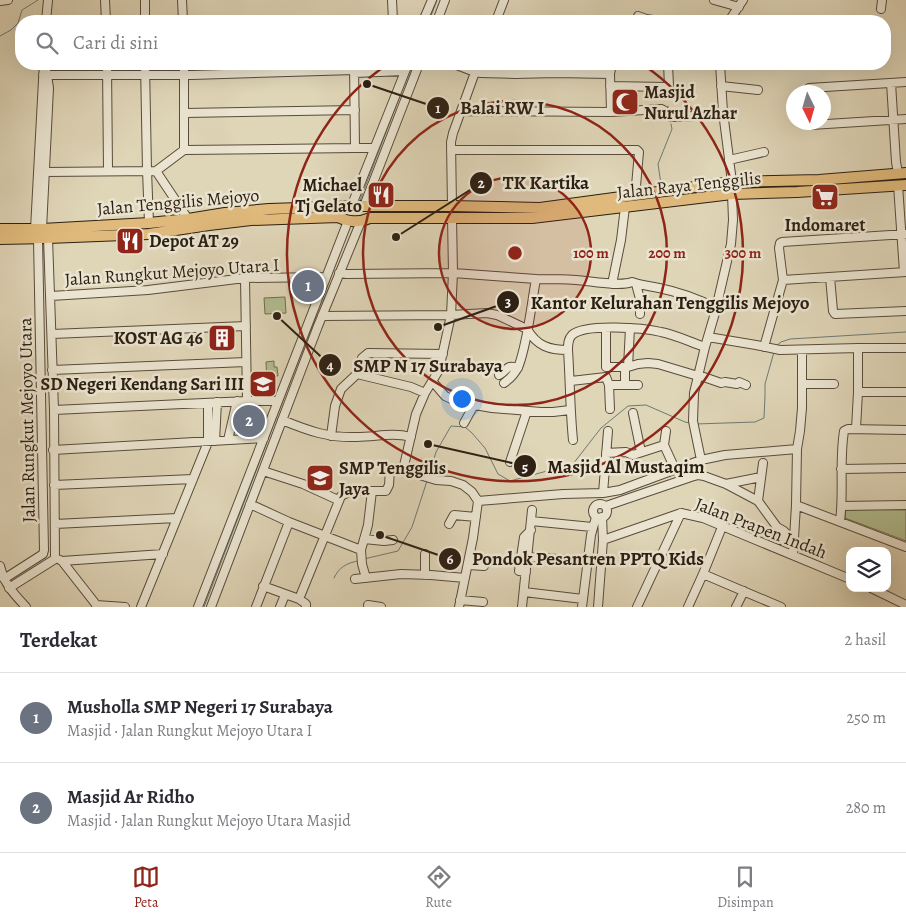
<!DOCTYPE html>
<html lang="id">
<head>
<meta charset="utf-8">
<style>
  :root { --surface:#fff; --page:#f7f7f7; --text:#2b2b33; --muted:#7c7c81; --line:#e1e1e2; --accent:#8f2418 }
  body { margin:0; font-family:Alegreya,serif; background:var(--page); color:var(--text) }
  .controls { position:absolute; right:15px; bottom:15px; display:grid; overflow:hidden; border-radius:10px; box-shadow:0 5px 20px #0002 }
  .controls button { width:45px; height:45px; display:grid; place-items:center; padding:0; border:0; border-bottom:1px solid var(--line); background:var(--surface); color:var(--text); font:25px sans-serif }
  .compass { position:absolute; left:786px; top:85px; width:45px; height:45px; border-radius:50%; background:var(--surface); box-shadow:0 5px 20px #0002; rotate:175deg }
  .you { position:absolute; left:461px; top:398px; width:18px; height:18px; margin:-12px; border:4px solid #fff; border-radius:50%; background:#1a73e8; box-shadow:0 0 0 8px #1a73e833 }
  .badge { display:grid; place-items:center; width:32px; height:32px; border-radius:50%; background:var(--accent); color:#fff; font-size:16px; font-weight:700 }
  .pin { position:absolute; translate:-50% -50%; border:2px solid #fff; box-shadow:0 1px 5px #0006 }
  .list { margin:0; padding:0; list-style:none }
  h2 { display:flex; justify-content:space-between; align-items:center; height:65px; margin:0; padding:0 20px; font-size:21px }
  h2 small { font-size:16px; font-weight:400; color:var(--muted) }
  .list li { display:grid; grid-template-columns:32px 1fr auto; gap:15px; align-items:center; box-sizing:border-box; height:90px; padding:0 20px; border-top:1px solid var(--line) }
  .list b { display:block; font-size:19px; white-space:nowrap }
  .list p { margin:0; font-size:16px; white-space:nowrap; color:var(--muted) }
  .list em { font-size:16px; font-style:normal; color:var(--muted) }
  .icon { flex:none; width:28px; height:28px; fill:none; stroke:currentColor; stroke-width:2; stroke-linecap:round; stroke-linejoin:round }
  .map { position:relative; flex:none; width:906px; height:607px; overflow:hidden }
  .search { position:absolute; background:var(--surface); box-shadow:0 5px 20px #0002; left:15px; right:15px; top:15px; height:55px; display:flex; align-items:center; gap:12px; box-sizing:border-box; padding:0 18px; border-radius:20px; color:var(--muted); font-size:19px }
  .sheet { height:245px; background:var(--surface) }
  nav { display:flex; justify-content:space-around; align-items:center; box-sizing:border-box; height:70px; border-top:1px solid var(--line); background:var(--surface); font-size:14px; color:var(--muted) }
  nav a { display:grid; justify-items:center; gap:2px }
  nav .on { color:var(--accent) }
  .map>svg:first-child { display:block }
  .green { fill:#b1bd8f; stroke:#6e6e51 }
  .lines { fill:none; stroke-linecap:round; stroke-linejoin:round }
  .stream { stroke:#6c7a75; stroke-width:1 }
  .minor-casing { stroke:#594c3c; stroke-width:10 }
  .major-casing { stroke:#2c1f13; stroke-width:12 }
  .minor { stroke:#eae4d0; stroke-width:8 }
  .major { stroke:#e0ba7c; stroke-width:10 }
  .ring { fill:none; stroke:#8f2418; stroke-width:2.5 }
  .labels { text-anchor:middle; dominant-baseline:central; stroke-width:5; stroke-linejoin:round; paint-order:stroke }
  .poi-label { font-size:18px; font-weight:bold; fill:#2c1f13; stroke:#eae4d0; text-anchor:start }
  .street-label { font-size:18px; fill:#2c1f13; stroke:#eae4d0 }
  .centre { fill:#8f2418; stroke:#eae4d0; stroke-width:2.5 }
  .ring-label { font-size:15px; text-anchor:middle; font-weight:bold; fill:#8f2418; stroke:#eae4d0; stroke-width:5; stroke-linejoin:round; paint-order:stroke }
  .leader { fill:none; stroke:#2c1f13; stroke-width:2 }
  .callout-dot { fill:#2c1f13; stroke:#eae4d0; stroke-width:2 }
  .mark-label { font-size:15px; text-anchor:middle; font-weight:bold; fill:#fff }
  .callout-label { font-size:19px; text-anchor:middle; font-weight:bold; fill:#2c1f13; stroke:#eae4d0; stroke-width:5; stroke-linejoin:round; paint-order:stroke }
</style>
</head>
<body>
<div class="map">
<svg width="906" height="607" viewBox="0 0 906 607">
  <rect width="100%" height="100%" fill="#dfd5b7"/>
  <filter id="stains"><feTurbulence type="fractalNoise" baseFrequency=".004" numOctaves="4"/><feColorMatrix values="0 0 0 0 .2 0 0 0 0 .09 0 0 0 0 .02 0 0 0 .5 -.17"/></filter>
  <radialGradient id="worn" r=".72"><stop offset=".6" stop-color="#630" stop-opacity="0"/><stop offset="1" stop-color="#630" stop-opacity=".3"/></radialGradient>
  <path class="green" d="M285 297 286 313 265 314 264 298Z
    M274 361V367H277L278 376H274V384L267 385 266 362Z
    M846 509 906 510V541L845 518Z"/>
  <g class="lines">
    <path class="stream" d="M429 21 437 0
      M0 36 11 30 18 23 22 10 38 0
      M668 106V109
      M661 184 658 164 672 129 671 124
      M359 203 412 64
      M776 346 781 342 790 339 906 332
      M696 424 755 422 764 418 765 396V384L774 352
      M429 475 436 452 451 426 465 427 472 433 485 448 498 474 510 481 573 464 601 428 628 406 646 405 685 422 690 423
      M364 559 398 551 412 527 427 481
      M334 578C339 567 347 563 358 561
      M204 607 342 246"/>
    <defs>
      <path id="minor" d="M105 0 106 21
        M145 0V21
        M182 0 183 21
        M392 0 393 21
        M714 0 739 7
        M0 1 8 0
        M881 9 882 0
        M638 16C656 24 667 18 684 21
        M46 21 48 0
        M423 21 432 0
        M437 21 445 0
        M496 21 504 0
        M729 21 743 0
        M107 64 108 171
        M145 64 147 170 149 223
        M354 64 355 148
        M454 64 475 72 481 73 515 74 556 73 610 74
        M720 64 723 112 732 182
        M354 73 405 71
        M43 75H192L354 70
        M891 83 896 162 898 173
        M610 86 666 87 669 86 668 64
        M721 86 758 90
        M809 88 906 82
        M461 111 611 112 661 109C666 110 666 115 671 117L723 115
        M611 112 610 74 612 64
        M185 113 355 110
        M811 125 906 119
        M184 150V64
        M451 150H637L639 152 636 186 637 195
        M729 160 764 152
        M156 171 188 219
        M44 172 156 171 184 150 355 148H373
        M898 185 904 272
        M364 206 419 64
        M452 206 451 142 453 133 478 64
        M351 207 408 64
        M452 217 453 273 451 315 439 370 425 393 416 414 403 470 436 480 451 481 463 485 472 492 478 501
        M35 229 43 80 44 64
        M42 229 49 88 47 75 46 71
        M339 273 347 274 453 273 536 279
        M830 277 833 311 835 314 906 311
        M245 278 247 401
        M783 280 906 272
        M612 284 621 240 625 207
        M636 284 640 299V314
        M51 296 148 290 245 278 326 277
        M322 316 451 315 487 313 497 315 527 329
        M606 328V367H628L638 364 648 363 658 364 698 376
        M527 329C537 346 549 350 568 350 568 344 568 339 572 335 585 323 644 328 661 332 676 335 690 342 705 347
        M52 334 246 326
        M708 337 756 345 780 350 858 348H906
        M764 347 783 280 779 248 780 243 782 242 906 234
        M568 350C570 380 570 410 573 440
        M628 367 630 328
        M52 370 246 362
        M357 374 362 358 368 353 443 354
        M357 374 411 387 425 393
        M499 375C508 370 506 364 518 368
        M698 375 721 383 725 382 737 384 739 382 746 385
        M571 381 606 377 609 385H638
        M433 382 445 396 458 402 492 408 541 412H553L570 410
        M504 383C510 379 516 372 519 365 528 340 531 306 536 279 550 279 563 279 576 280 591 281 619 287 632 282 640 285 650 286 659 288 679 292 698 299 716 308
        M802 384H834
        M609 385 610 409
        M625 385V367
        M858 392H906
        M54 410 247 401H278
        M633 413 641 452
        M282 420C309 431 328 438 357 437 376 437 392 432 411 437
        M464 423 474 405
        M856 429 858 392V348
        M331 436 335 406 341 389 357 374
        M228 440 237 401
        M215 441 217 402
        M664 445 666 431
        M53 450 264 438
        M606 453 626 452 633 455 664 445 675 469
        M701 460 693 421 694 393 705 347 715 313 731 244 733 220 732 194
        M510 462 527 411
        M841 469 906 468
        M263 471 303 484 338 500
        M726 484 761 477
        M54 485 193 479
        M603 493 608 431
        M478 501 563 494 603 493 620 490 701 460 725 455 797 449
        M758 501 763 463
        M593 511a7 7 0 1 1 14 0a7 7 0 1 1-14 0Z
        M250 504 289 522 361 550 362 564 366 578
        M796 505 906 547
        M606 506 691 477 698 475 704 476 726 484 758 501 777 527 778 533 782 540
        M842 506 906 505
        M531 521 592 527
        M840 521C844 492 839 461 844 431L848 429 906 430
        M55 524 177 518
        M449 524 454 515 476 517
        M777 527 784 531 788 536
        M364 539 384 541 393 540
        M603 540 681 513 703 518 850 579
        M361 550 368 525 372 491
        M425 554V575
        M793 555 796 505 797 449 800 431 802 408V350
        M528 557 587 561
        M60 560 62 561 98 607
        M62 561 163 554
        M468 565 484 566
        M0 566C5 585 13 593 26 607
        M526 572 519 571 524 537 531 530
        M703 574 781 607
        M4 579 43 554 44 550 38 239
        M355 579 401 574 431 575 465 578
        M263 586 299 599 306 604V607
        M9 588 55 559 54 410 48 238
        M871 588 906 605
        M524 592 583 599
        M299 599 341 496 351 491H386L389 485 390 470 393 468 403 470
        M460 600 483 602
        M96 605 125 607
        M368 605 381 607
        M141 607 208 442V403
        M198 607 348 221
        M211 607 318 326 361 221
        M256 607 289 522
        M280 607 285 595
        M459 607 473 538 478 501
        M522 607 532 510
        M582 607 591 535 596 517
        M598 607 603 540 602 517
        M637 607 681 513
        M688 607 703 574 722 527
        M736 607 744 591"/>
      <path id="major" d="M0 229H42L149 223 188 219 225 213 269 209 364 206H452L540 208 732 182 819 180 906 173
        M0 239 48 238 149 234 209 225 251 220 338 217C349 222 358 223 370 218H532L732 194 797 192 906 185"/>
    </defs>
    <use href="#minor" class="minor-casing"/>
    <use href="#major" class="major-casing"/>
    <use href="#minor" class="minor"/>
    <use href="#major" class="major"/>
  </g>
  <circle cx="515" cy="253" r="76" fill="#8f2418" fill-opacity=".12"/>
  <g class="ring">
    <circle cx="515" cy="253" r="76"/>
    <circle cx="515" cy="253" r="152"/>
    <path d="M642 64A228 228 0 1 1 388 64"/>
  </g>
  <defs>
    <symbol id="mosque-square" viewBox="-11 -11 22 22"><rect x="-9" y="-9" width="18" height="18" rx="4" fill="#8f2418" stroke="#eae4d0"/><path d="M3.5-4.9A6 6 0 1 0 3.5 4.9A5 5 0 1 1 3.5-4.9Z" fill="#fff"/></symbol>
    <symbol id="restaurant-square" viewBox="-11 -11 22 22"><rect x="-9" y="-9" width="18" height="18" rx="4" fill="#8f2418" stroke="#eae4d0"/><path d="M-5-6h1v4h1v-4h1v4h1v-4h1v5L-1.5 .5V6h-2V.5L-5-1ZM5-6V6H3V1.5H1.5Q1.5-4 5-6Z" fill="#fff"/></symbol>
    <symbol id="supermarket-square" viewBox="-11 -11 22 22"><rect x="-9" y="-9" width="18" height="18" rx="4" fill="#8f2418" stroke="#eae4d0"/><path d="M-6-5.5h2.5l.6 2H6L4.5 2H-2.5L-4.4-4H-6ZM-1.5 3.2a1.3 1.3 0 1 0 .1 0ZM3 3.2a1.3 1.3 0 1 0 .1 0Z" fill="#fff"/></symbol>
    <symbol id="building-square" viewBox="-11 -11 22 22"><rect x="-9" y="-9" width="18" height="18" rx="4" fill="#8f2418" stroke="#eae4d0"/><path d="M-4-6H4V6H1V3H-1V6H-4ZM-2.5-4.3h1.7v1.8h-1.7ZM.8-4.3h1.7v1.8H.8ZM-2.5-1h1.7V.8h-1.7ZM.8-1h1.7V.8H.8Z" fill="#fff"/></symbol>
    <symbol id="school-square" viewBox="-11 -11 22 22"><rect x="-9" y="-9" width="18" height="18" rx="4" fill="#8f2418" stroke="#eae4d0"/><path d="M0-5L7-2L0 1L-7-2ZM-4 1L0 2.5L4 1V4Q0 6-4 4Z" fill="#fff"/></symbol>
  </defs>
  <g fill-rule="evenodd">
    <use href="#mosque-square" x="609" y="86" width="32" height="32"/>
    <use href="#restaurant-square" x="365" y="179" width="32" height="32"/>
    <use href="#supermarket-square" x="809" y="181" width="32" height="32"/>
    <use href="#restaurant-square" x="114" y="225" width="32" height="32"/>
    <use href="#building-square" x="206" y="322" width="32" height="32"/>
    <use href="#school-square" x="247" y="368" width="32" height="32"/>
    <use href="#school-square" x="304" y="462" width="32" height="32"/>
  </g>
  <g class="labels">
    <g class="poi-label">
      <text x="644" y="92">Masjid<tspan x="644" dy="21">Nurul Azhar</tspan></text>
      <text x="362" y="185" text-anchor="end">Michael<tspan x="362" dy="21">Tj Gelato</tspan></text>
      <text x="825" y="225" text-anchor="middle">Indomaret</text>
      <text x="149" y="241">Depot AT 29</text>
      <text x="203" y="338" text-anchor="end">KOST AG 46</text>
      <text x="244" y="384" text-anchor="end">SD Negeri Kendang Sari III</text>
      <text x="339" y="468">SMP Tenggilis<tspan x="339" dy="21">Jaya</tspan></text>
    </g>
    <g class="street-label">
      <text transform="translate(689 185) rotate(-6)">Jalan Raya Tenggilis</text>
      <text transform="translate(178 202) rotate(-5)">Jalan Tenggilis Mejoyo</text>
      <text transform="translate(172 272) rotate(-4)">Jalan Rungkut Mejoyo Utara I</text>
      <text transform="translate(27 420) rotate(-91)">Jalan Rungkut Mejoyo Utara</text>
      <text transform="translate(761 528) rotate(21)">Jalan Prapen Indah</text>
    </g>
  </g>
  <circle cx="515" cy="253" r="8" class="centre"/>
  <g class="ring-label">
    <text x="591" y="258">100 m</text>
    <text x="667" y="258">200 m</text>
    <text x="743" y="258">300 m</text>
  </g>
  <path class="leader" d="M367 84L438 108M396 237L481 183M438 327L508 302M277 316L330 365M428 444L525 466M380 535L450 559"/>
  <g class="callout-dot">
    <circle cx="367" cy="84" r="5"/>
    <circle cx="396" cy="237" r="5"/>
    <circle cx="438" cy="327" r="5"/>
    <circle cx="277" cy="316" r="5"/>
    <circle cx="428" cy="444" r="5"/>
    <circle cx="380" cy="535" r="5"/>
    <circle cx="438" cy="108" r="12"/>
    <circle cx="481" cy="183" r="12"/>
    <circle cx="508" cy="302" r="12"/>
    <circle cx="330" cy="365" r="12"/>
    <circle cx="525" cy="466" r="12"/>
    <circle cx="450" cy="559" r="12"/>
  </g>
  <g class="mark-label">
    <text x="438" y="113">1</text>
    <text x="481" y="188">2</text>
    <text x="508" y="307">3</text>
    <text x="330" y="370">4</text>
    <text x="525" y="472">5</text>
    <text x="450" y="564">6</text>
  </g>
  <g class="callout-label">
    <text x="502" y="114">Balai RW I</text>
    <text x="546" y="189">TK Kartika</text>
    <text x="670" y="309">Kantor Kelurahan Tenggilis Mejoyo</text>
    <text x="428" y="372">SMP N 17 Surabaya</text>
    <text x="626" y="473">Masjid Al Mustaqim</text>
    <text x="588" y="565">Pondok Pesantren PPTQ Kids</text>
  </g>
  <rect width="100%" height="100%" filter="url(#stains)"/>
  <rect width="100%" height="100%" fill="url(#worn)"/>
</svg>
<div class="controls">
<button><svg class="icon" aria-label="layers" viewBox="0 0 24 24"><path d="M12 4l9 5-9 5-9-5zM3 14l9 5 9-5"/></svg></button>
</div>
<svg class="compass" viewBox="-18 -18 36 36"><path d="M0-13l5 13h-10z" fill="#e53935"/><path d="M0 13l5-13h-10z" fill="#7c7c81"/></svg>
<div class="you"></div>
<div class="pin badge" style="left:308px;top:286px;background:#6b7280">1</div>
<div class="pin badge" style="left:249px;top:421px;background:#6b7280">2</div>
<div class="search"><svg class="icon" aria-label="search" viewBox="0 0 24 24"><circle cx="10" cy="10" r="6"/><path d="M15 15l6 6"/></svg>Cari di sini</div>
</div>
<section class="sheet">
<h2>Terdekat<small>2 hasil</small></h2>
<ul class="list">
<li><span class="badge" style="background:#6b7280">1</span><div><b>Musholla SMP Negeri 17 Surabaya</b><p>Masjid · Jalan Rungkut Mejoyo Utara I</p></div><em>250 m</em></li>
<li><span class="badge" style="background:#6b7280">2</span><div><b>Masjid Ar Ridho</b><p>Masjid · Jalan Rungkut Mejoyo Utara Masjid</p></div><em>280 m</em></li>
</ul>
</section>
<nav>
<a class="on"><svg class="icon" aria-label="map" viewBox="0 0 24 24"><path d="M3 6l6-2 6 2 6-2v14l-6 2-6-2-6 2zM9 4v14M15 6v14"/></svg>Peta</a>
<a><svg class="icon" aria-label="directions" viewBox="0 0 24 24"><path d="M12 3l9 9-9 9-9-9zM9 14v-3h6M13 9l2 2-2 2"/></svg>Rute</a>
<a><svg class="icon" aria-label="saved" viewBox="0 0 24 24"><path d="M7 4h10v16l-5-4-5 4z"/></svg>Disimpan</a>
</nav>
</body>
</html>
